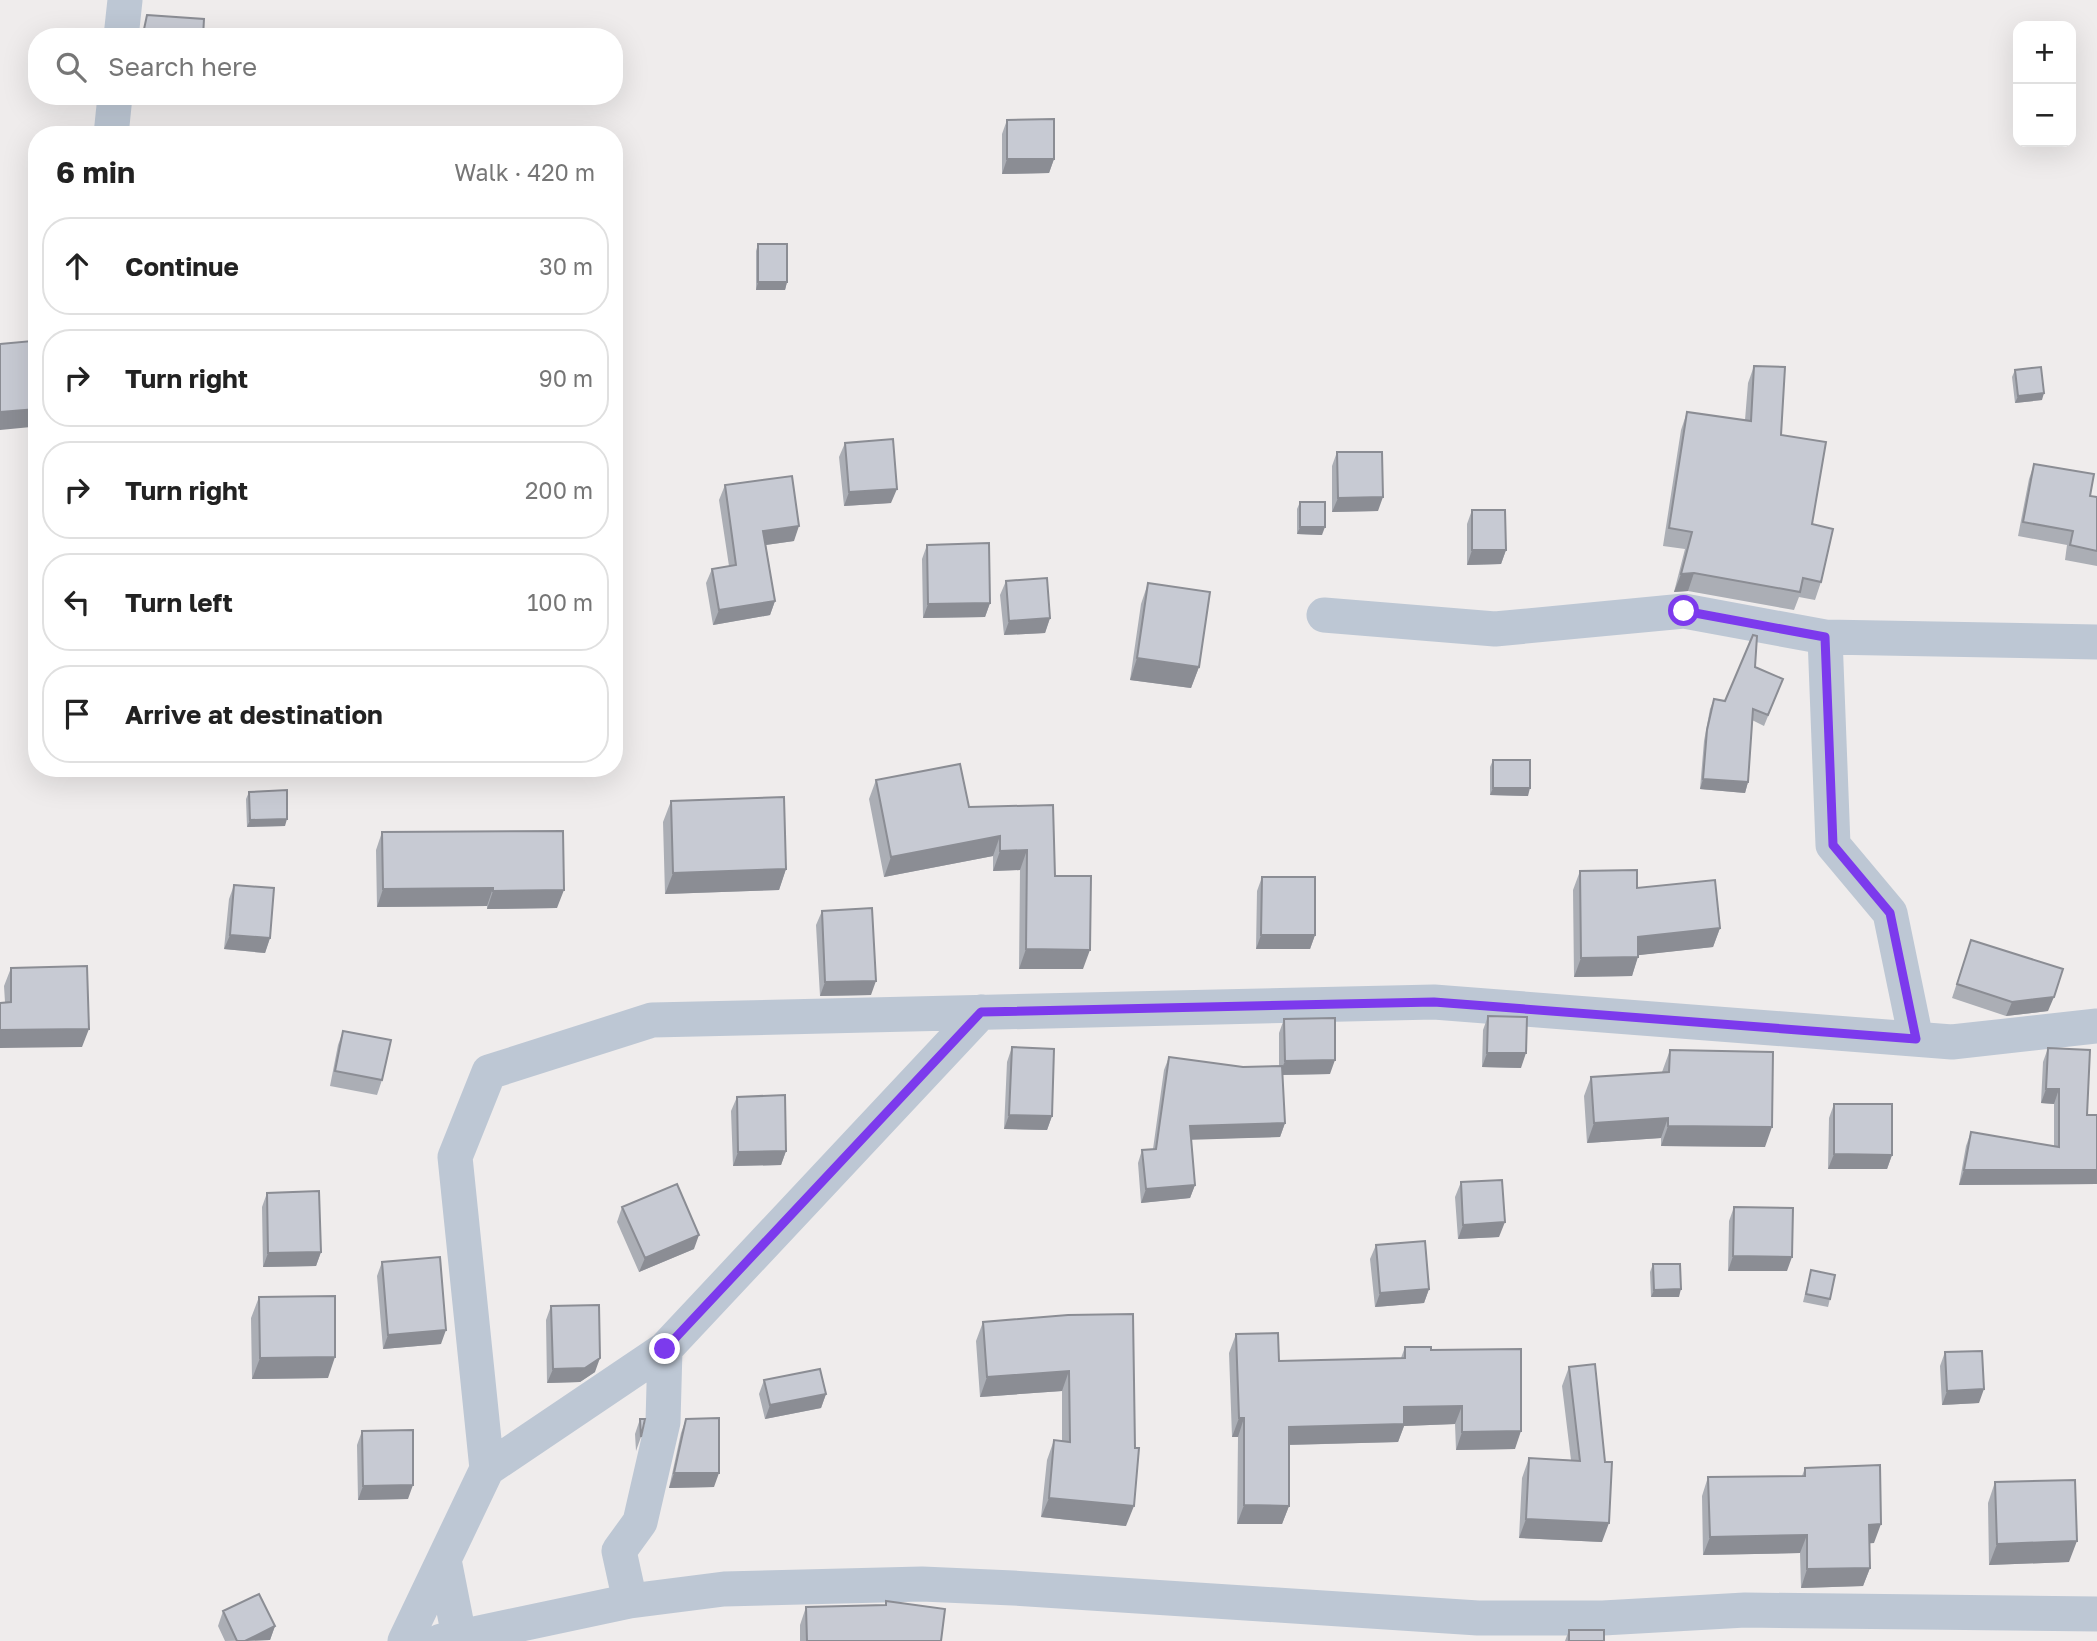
<!DOCTYPE html>
<html lang="en">
<head>
<meta charset="utf-8">
<style>
  :root { --surface:#fff; --page:#f6f6f6; --text:#222; --muted:#767676; --line:#e0e0e0 }
  body { margin:0; font-family:"Golos Text",sans-serif; background:var(--page); color:var(--text) }
  .controls { position:absolute; right:21px; top:21px; display:grid; overflow:hidden; border-radius:14px; box-shadow:0 7px 28px #0002 }
  .controls button { width:63px; height:63px; display:grid; place-items:center; padding:0; border:0; border-bottom:2px solid var(--line); background:var(--surface); color:var(--text); font:35px sans-serif }
  .stop { position:absolute; width:21px; height:21px; margin:-16px; border:5px solid #7c3aed; border-radius:50%; background:#fff }
  .stop.end { background:#7c3aed; border-color:#fff; box-shadow:0 2px 7px #0008 }
  .list { margin:0; padding:0; list-style:none }
  h2 { display:flex; justify-content:space-between; align-items:center; height:91px; margin:0; padding:0 28px; font-size:30px }
  h2 small { font-size:23px; font-weight:400; color:var(--muted) }
  .list li { display:grid; grid-template-columns:46px 1fr auto; gap:21px; align-items:center; box-sizing:border-box; height:98px; margin:0 14px 14px; padding:0 14px; border:2px solid var(--line); border-radius:28px }
  .list b { display:block; font-size:26px; white-space:nowrap }
  .list em { font-size:23px; font-style:normal; color:var(--muted) }
  .icon { flex:none; width:38px; height:38px; fill:none; stroke:currentColor; stroke-width:2; stroke-linecap:round; stroke-linejoin:round }
  .map { position:relative; flex:none; width:2097px; height:1641px; overflow:hidden }
  .search { position:absolute; background:var(--surface); box-shadow:0 7px 28px #0002; left:28px; top:28px; width:595px; height:77px; display:flex; align-items:center; gap:18px; box-sizing:border-box; padding:0 24px; border-radius:28px; color:var(--muted); font-size:26px }
  .panel { position:absolute; background:var(--surface); box-shadow:0 7px 28px #0002; left:28px; top:126px; width:595px; height:651px; border-radius:28px }
  .map>svg:first-child { display:block }
  .lines { fill:none; stroke-linecap:round; stroke-linejoin:round }
  .minor { stroke:#bdc7d4; stroke-width:35 }
  .wall { fill:#abaeb5 }
  .shaded-wall { fill:#8b8d94 }
  .building { fill:#c7cad3; stroke:#8b8d94; stroke-width:2 }
  .route { stroke:#7c3aed; stroke-width:9 }
</style>
</head>
<body>
<div class="map">
<svg width="2097" height="1641" viewBox="0 0 2097 1641">
  <rect width="100%" height="100%" fill="#efecec"/>
  <g class="lines">
    <path class="minor" d="M121 37 125 0
      M111 135 115 96
      M1324 615 1495 629 1684 611 1825 637 2097 642
      M1825 637 1833 845 1890 913 1916 1039
      M487 1469 665 1349 981 1012
      M444 1560 459 1636
      M630 1601 619 1551 640 1522 663 1422 665 1349
      M405 1641 487 1469 455 1157 489 1072 652 1020 1434 1002 1952 1042 2097 1026
      M441 1641 630 1601 724 1589 922 1584 1013 1588 1478 1618H1603L1745 1610 2097 1614"/>
  </g>
  <path class="wall" d="M1007 120 1054 159 1049 173 1002 174V134Z
    M758 244 787 282 785 290H756V251Z
    M1754 366 1781 435 1812 524 1821 582 1815 600 1799 597 1794 610 1688 591 1674 592 1685 549 1663 546 1681 430 1687 412 1745 420 1748 383Z
    M2015 370 2042 400 2015 403 2012 377Z
    M845 443 891 503 844 506 839 457Z
    M1337 452 1378 511 1332 512V466Z
    M2034 464 2090 496 2097 497V566L2065 560 2067 545 2018 536 2029 479Z
    M725 485 794 541 766 545 775 601 770 615 713 625 706 583 712 569 729 566 719 500Z
    M1300 502 1322 535 1297 534V509Z
    M1472 510 1506 550 1501 564 1467 565V524Z
    M927 545 990 603 985 617 923 618 922 559Z
    M1006 581 1050 618 1045 633 1004 635 1000 595Z
    M1148 583 1199 667 1191 688 1130 680 1141 604Z
    M1755 667 1779 689 1764 726 1752 720 1748 782 1745 793 1700 789 1704 741 1710 709 1714 699 1725 701Z
    M1493 760 1528 796 1490 795V767Z
    M876 780 969 807 1053 805 1055 876 1083 969H1019L1020 870 993 871V856L884 877 869 799Z
    M249 792 285 826 247 827 246 799Z
    M671 801 786 869 779 890 665 894 663 822Z
    M382 832 557 908 487 909V906L377 907 376 850Z
    M1580 871 1637 888 1720 928 1713 947 1638 955 1632 976 1574 977 1573 890Z
    M1262 877 1315 935 1310 949H1256L1257 891Z
    M234 885 270 938 265 953 224 949 229 899Z
    M822 911 871 995 820 996 816 925Z
    M1971 940 2048 1011 2006 1016 1952 998Z
    M11 968 82 1047 5 1002 4 986Z
    M1488 1016 1521 1068 1482 1067 1483 1030Z
    M1284 1019 1330 1074 1282 1075 1285 1123 1280 1137 1191 1139 1195 1185 1190 1198 1141 1203 1138 1163 1142 1150 1153 1149 1164 1070 1169 1057 1243 1067 1279 1066V1033Z
    M343 1031 382 1080 377 1095 330 1086 338 1045Z
    M1012 1047 1052 1116 1047 1130 1004 1129 1007 1062Z
    M2048 1048 2087 1115H2097V1184L1959 1185 1966 1146 1971 1132 2054 1146V1104L2041 1103 2043 1062Z
    M1670 1050 1765 1147 1661 1146V1138L1587 1143 1584 1096 1591 1077 1662 1072Z
    M737 1097 786 1151 781 1165 733 1166 731 1111Z
    M1834 1104 1892 1155 1887 1169H1828L1829 1118Z
    M1461 1182 1499 1237 1458 1239 1455 1197Z
    M267 1193 321 1252 316 1266 263 1267 262 1207Z
    M622 1207 694 1249 639 1272 617 1222Z
    M1734 1207 1787 1271H1728L1729 1221Z
    M1376 1245 1429 1289 1424 1303 1375 1307 1370 1259Z
    M382 1262 441 1344 383 1349 377 1276Z
    M1653 1264 1679 1297H1651L1650 1272Z
    M1811 1270 1830 1299 1828 1307 1803 1302Z
    M259 1297 328 1378 252 1379 251 1318Z
    M551 1306 595 1372 580 1382 547 1383 546 1320Z
    M1068 1315 1126 1526 1041 1517 1047 1460 1054 1440 1062 1441V1391L980 1397 976 1341 983 1322Z
    M1236 1334 1279 1361 1401 1358 1405 1347 1431 1350 1515 1449 1456 1450 1455 1424 1404 1426 1398 1442 1289 1445V1506L1282 1524H1237L1238 1437H1232L1229 1353Z
    M1945 1352 1979 1403 1942 1405 1940 1366Z
    M1569 1367 1602 1542 1519 1538 1522 1478 1529 1458 1571 1460 1562 1386Z
    M764 1380 826 1394 821 1408 765 1419 759 1394Z
    M640 1419 641 1437 636 1451 635 1434Z
    M686 1419 714 1487 669 1488 681 1433Z
    M362 1431 408 1499 358 1500 357 1445Z
    M1805 1468 1874 1543H1869L1870 1568 1863 1586 1801 1588 1800 1553 1703 1555 1702 1496 1708 1477 1802 1476Z
    M1995 1482 2069 1562 1989 1565 1988 1503Z
    M886 1601 941 1641H800V1625L806 1607 885 1605Z
    M223 1611 275 1626 270 1640 225 1641 218 1626Z
    M1569 1630 1604 1641H1565Z"/>
  <path class="shaded-wall" d="M1007 159H1054L1049 173 1002 174Z
    M758 282H787L785 290H756Z
    M2044 393 2042 400 2015 403 2018 396Z
    M37 409 31 427 0 430V412Z
    M897 489 891 503 844 506 849 492Z
    M1383 497 1378 511 1332 512 1338 498Z
    M799 526 794 541 758 546 763 531Z
    M1300 527H1325L1322 535 1297 534Z
    M1472 550H1506L1501 564 1467 565Z
    M1694 573 1688 591 1674 592 1681 574Z
    M775 601 770 615 713 625 719 610Z
    M990 603 985 617 923 618 928 604Z
    M1050 618 1045 633 1004 635 1009 621Z
    M1137 658 1199 667 1191 688 1130 680Z
    M360 768H399L398 773 358 774Z
    M1703 779 1748 782 1745 793 1700 789Z
    M1493 788H1530L1528 796 1490 795Z
    M287 819 285 826 247 827 250 820Z
    M1000 836 993 856 884 877 891 857Z
    M1027 850 1020 870 993 871 1000 851Z
    M786 869 779 890 665 894 673 873Z
    M493 888 487 906 377 907 383 889Z
    M564 890 557 908 487 909 493 891Z
    M1720 928 1713 947 1631 956 1638 937Z
    M230 935 270 938 265 953 224 949Z
    M1261 935H1315L1310 949H1256Z
    M1026 949 1090 950 1083 969H1019Z
    M1638 957 1632 976 1574 977 1581 958Z
    M876 981 871 995 820 996 825 982Z
    M2054 997 2048 1011 2006 1016 2012 1002Z
    M89 1029 82 1047 0 1048V1030Z
    M1487 1053H1526L1521 1068 1482 1067Z
    M1335 1060 1330 1074 1279 1075 1285 1061Z
    M2046 1089H2059L2054 1104 2041 1103Z
    M1009 1115 1052 1116 1047 1130 1004 1129Z
    M1668 1118 1661 1138 1587 1143 1594 1123Z
    M1285 1123 1280 1137 1185 1140 1190 1126Z
    M1668 1126 1772 1127 1765 1147 1661 1146Z
    M786 1151 781 1165 733 1166 738 1152Z
    M1834 1154 1892 1155 1887 1169H1828Z
    M1964 1170H2097V1184L1959 1185Z
    M1195 1185 1190 1198 1141 1203 1146 1189Z
    M1505 1222 1499 1237 1458 1239 1463 1225Z
    M699 1235 694 1249 639 1272 645 1258Z
    M321 1252 316 1266 263 1267 268 1253Z
    M1733 1256 1792 1257 1787 1271H1728Z
    M1429 1289 1424 1303 1375 1307 1380 1293Z
    M1681 1289 1679 1297H1651L1654 1290Z
    M446 1330 441 1344 383 1349 388 1335Z
    M335 1357 328 1378 252 1379 260 1358Z
    M600 1358 595 1372 580 1382 547 1383 553 1369Z
    M1069 1371 1062 1391 980 1397 987 1377Z
    M1984 1389 1979 1403 1942 1405 1947 1391Z
    M826 1394 821 1408 765 1419 770 1405Z
    M1462 1406 1455 1424 1404 1426 1398 1442 1282 1445 1289 1427 1404 1407Z
    M1239 1418H1244L1238 1437H1232Z
    M1521 1431 1515 1449 1456 1450 1462 1432Z
    M674 1473H719L714 1487 669 1488Z
    M413 1485 408 1499 358 1500 363 1486Z
    M1049 1498 1134 1506 1126 1526 1041 1517Z
    M1244 1505 1289 1506 1282 1524H1237Z
    M1526 1519 1609 1523 1602 1542 1519 1538Z
    M1881 1524 1874 1543 1862 1544 1869 1525Z
    M1807 1535 1800 1553 1703 1555 1710 1537Z
    M2077 1541 2069 1562 1989 1565 1997 1544Z
    M1870 1568 1863 1586 1801 1588 1807 1569Z
    M275 1626 270 1640 245 1641Z"/>
  <path class="building" d="M147 15 204 19 203 37H140L143 34Z
    M1054 119V159H1007V120Z
    M758 244H787V282H758Z
    M32 341 37 409 0 412V344Z
    M1754 366 1785 367 1781 435 1826 442 1812 524 1833 529 1821 582 1803 578 1800 592 1694 573 1681 574 1692 532 1669 528 1687 412 1751 421Z
    M2041 367 2044 393 2018 396 2015 370Z
    M893 439 897 489 849 492 845 443Z
    M1337 452H1382L1383 497 1338 498Z
    M2034 464 2094 474 2090 496 2097 497V551L2070 545 2073 531 2023 522Z
    M792 476 799 526 763 531 775 601 719 610 712 569 736 565 725 485Z
    M1300 502H1325V527H1300Z
    M1472 510H1505L1506 550H1472Z
    M989 543 990 603 928 604 927 545Z
    M1047 578 1050 618 1009 621 1006 581Z
    M1148 583 1210 592 1199 667 1137 658Z
    M1753 635 1757 636 1755 667 1783 679 1768 715 1753 709 1748 782 1703 779 1707 730 1714 699 1725 701Z
    M1493 760H1530V788H1493Z
    M960 764 969 807 1053 805 1055 876H1091L1090 950 1026 949 1027 850 1000 851V836L891 857 876 780Z
    M287 790V819L250 820 249 792Z
    M784 797 786 869 673 873 671 801Z
    M563 831 564 890 493 891V888L383 889 382 832Z
    M1637 870V888L1715 880 1720 928 1638 937V957L1581 958 1580 871Z
    M1262 877H1315V935H1261Z
    M234 885 274 888 270 938 230 935Z
    M872 908 876 981 825 982 822 911Z
    M1971 940 2063 969 2054 997 2012 1002 1957 984Z
    M87 966 89 1029 0 1030V1003L11 1002V968Z
    M1488 1016 1527 1017 1526 1053H1487Z
    M1335 1018V1060L1285 1061 1284 1019Z
    M343 1031 391 1040 382 1080 335 1071Z
    M1012 1047 1054 1049 1052 1116 1009 1115Z
    M2048 1048 2090 1050 2087 1115H2097V1170H1964L1971 1132 2059 1147V1089H2046Z
    M1670 1050 1773 1052 1772 1127 1668 1126V1118L1594 1123 1591 1077 1669 1072Z
    M1169 1057 1243 1067 1282 1066 1285 1123 1190 1126 1195 1185 1146 1189 1142 1150 1156 1149Z
    M785 1095 786 1151 738 1152 737 1097Z
    M1834 1104H1892V1155L1834 1154Z
    M1502 1180 1505 1222 1463 1225 1461 1182Z
    M677 1184 699 1235 645 1258 622 1207Z
    M319 1191 321 1252 268 1253 267 1193Z
    M1734 1207 1793 1208 1792 1257 1733 1256Z
    M1425 1241 1429 1289 1380 1293 1376 1245Z
    M440 1257 446 1330 388 1335 382 1262Z
    M1653 1264H1680L1681 1289 1654 1290Z
    M1811 1270 1835 1275 1830 1299 1806 1294Z
    M335 1296V1357L260 1358 259 1297Z
    M599 1305 600 1358 585 1368 553 1369 551 1306Z
    M1133 1314 1135 1448H1139L1134 1506 1049 1498 1054 1440 1070 1442 1069 1371 987 1377 983 1322 1068 1315Z
    M1278 1333 1279 1361 1405 1358V1347H1431V1350L1521 1349V1431L1462 1432V1406L1404 1407V1424L1289 1427V1506L1244 1505V1418H1239L1236 1334Z
    M1982 1351 1984 1389 1947 1391 1945 1352Z
    M1595 1364 1605 1462H1612L1609 1523 1526 1519 1529 1458 1580 1461 1569 1367Z
    M820 1369 826 1394 770 1405 764 1380Z
    M719 1418V1473H674L686 1419Z
    M640 1419H645L641 1437Z
    M413 1430V1485L363 1486 362 1431Z
    M1880 1465 1881 1524 1869 1525 1870 1568 1807 1569V1535L1710 1537 1708 1477 1805 1476V1468Z
    M2075 1480 2077 1541 1997 1544 1995 1482Z
    M259 1594 275 1626 245 1641H237L223 1611Z
    M886 1601 945 1609 941 1641H807L806 1607 886 1605Z
    M1569 1630H1604V1641H1569Z"/>
  <g class="lines">
    <path class="route" d="M665 1349 981 1012 1434 1002 1916 1039 1890 913 1833 845 1825 637 1684 611"/>
  </g>
</svg>
<div class="controls">
<button>+</button>
<button>−</button>
</div>
<div class="stop" style="left:1684px;top:611px"></div>
<div class="stop end" style="left:665px;top:1349px"></div>
<div class="search"><svg class="icon" aria-label="search" viewBox="0 0 24 24"><circle cx="10" cy="10" r="6"/><path d="M15 15l6 6"/></svg>Search here</div>
<section class="panel">
<h2>6 min<small>Walk · 420 m</small></h2>
<ul class="list">
<li><svg class="icon" aria-label="ahead" viewBox="0 0 24 24"><path d="M12 20V5M6 11l6-6 6 6"/></svg><div><b>Continue</b></div><em>30 m</em></li>
<li><svg class="icon" aria-label="right" viewBox="0 0 24 24"><path d="M7 20v-9h11M14 6l5 5-5 5"/></svg><div><b>Turn right</b></div><em>90 m</em></li>
<li><svg class="icon" aria-label="right" viewBox="0 0 24 24"><path d="M7 20v-9h11M14 6l5 5-5 5"/></svg><div><b>Turn right</b></div><em>200 m</em></li>
<li><svg class="icon" aria-label="left" viewBox="0 0 24 24"><path d="M17 20v-9H6M10 6l-5 5 5 5"/></svg><div><b>Turn left</b></div><em>100 m</em></li>
<li><svg class="icon" aria-label="arrive" viewBox="0 0 24 24"><path d="M6 21V4h12l-3 4 3 4H6"/></svg><div><b>Arrive at destination</b></div></li>
</ul>
</section>
</div>
</body>
</html>
